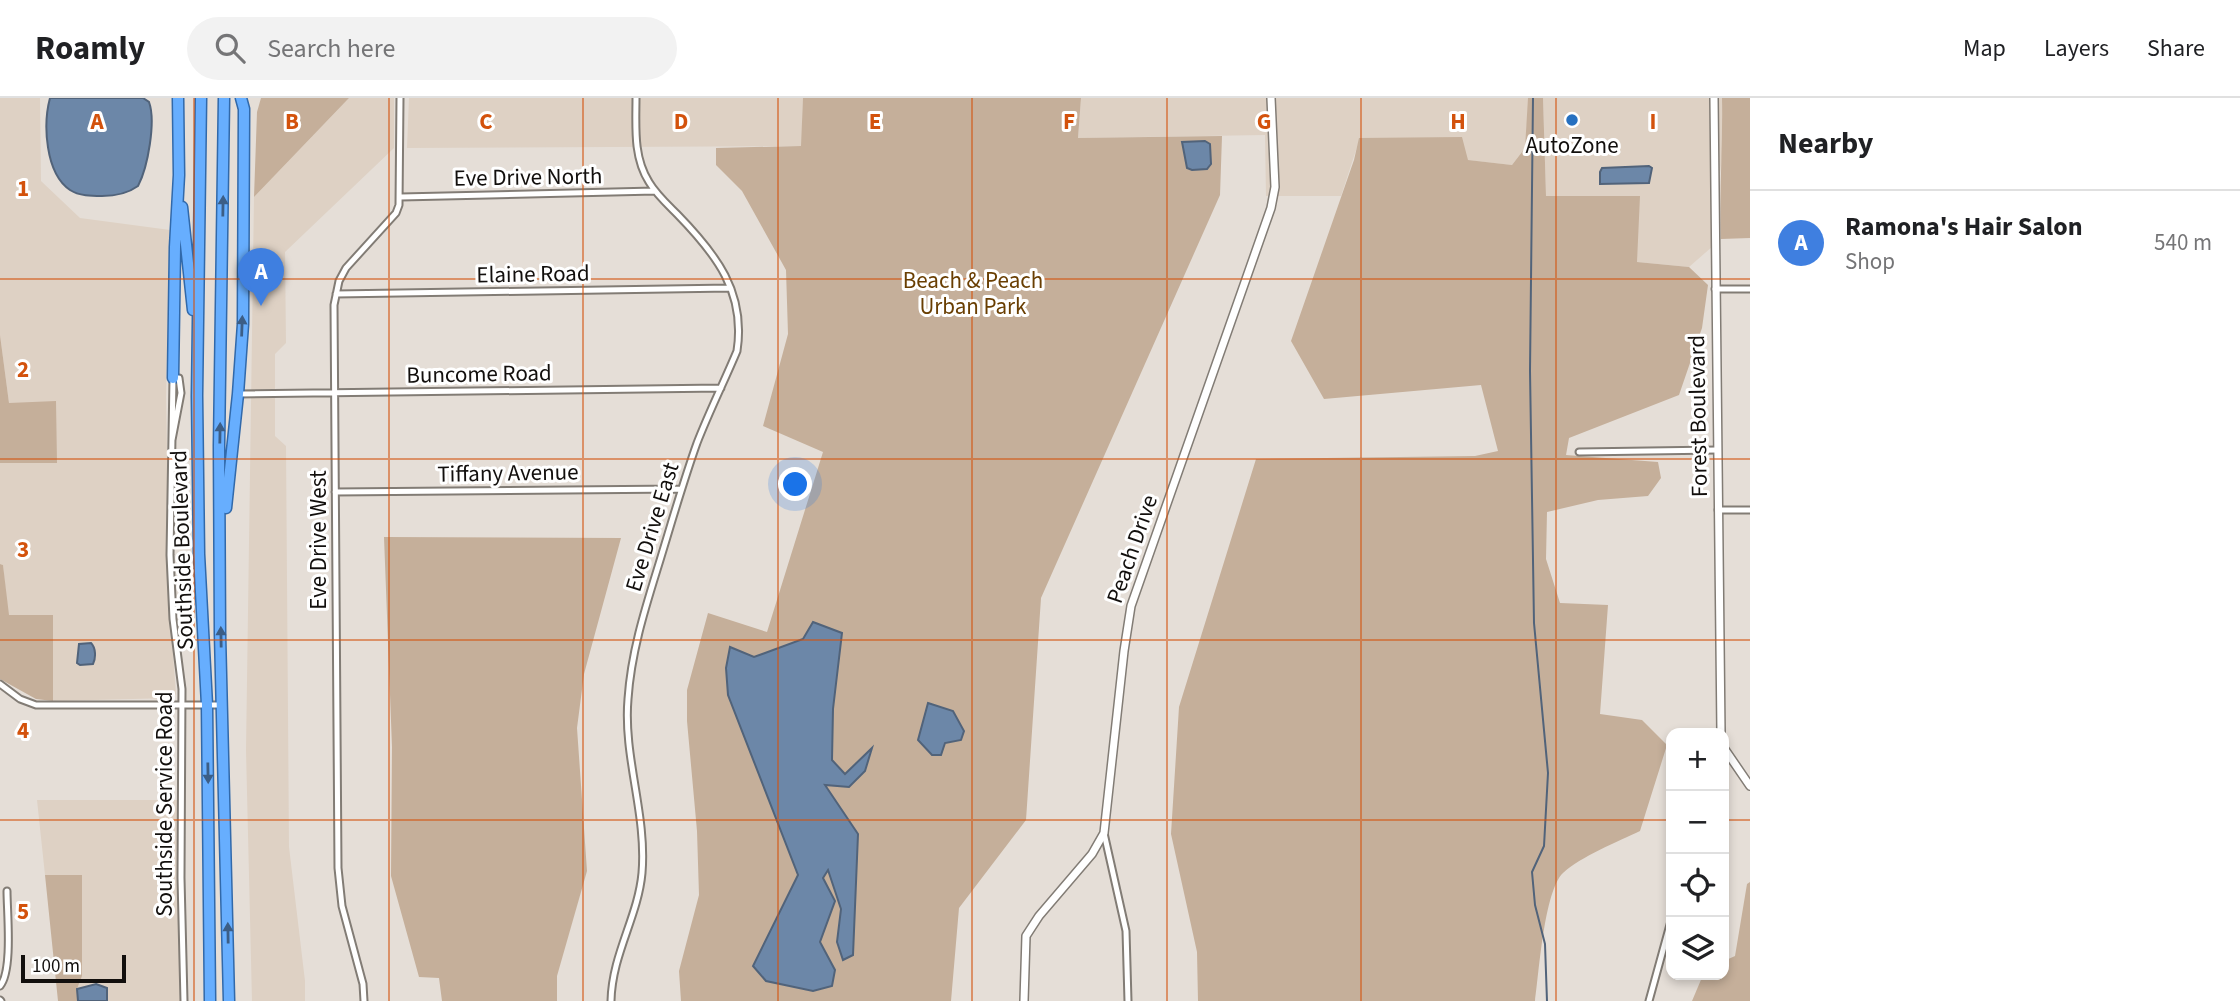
<!DOCTYPE html>
<html lang="en">
<head>
<meta charset="utf-8">
<style>
  :root { --surface:#fff; --page:#f2f2f2; --text:#202124; --muted:#757577; --line:#e0e0e0; --accent:#2563eb }
  body { margin:0; font-family:"Source Sans 3",sans-serif; background:var(--page); color:var(--text) }
  .controls { position:absolute; right:21px; bottom:21px; display:grid; overflow:hidden; border-radius:14px; box-shadow:0 4px 10px #0003 }
  .controls button { width:63px; height:63px; display:grid; place-items:center; padding:0; border:0; border-bottom:2px solid var(--line); background:var(--surface); color:var(--text); font:35px sans-serif }
  .scale { position:absolute; left:21px; bottom:18px; width:105px; box-sizing:border-box; padding-left:7px; border:4px solid #120f0d; border-top:0; font-size:19px; line-height:24px; white-space:nowrap; color:#120f0d; -webkit-text-stroke:5px #fff; paint-order:stroke }
  .you { position:absolute; left:796px; top:387px; width:24px; height:24px; margin:-18px; border:5px solid #fff; border-radius:50%; background:#1a73e8; box-shadow:0 0 0 10px #1a73e833 }
  .badge { display:grid; place-items:center; width:46px; height:46px; border-radius:50%; background:var(--accent); color:#fff; font-size:23px; font-weight:700 }
  .pin { position:absolute; translate:-50% -58px; filter:drop-shadow(0 2px 4px #0008) }
  .pin::after { content:''; position:absolute; top:37px; width:24px; height:21px; background:inherit; clip-path:polygon(0 0,100% 0,50% 100%) }
  .list { margin:0; padding:0; list-style:none }
  h2 { display:flex; justify-content:space-between; align-items:center; height:91px; margin:0; padding:0 28px; font-size:30px }
  h2 small { font-size:23px; font-weight:400; color:var(--muted) }
  .list li { display:grid; grid-template-columns:46px 1fr auto; gap:21px; align-items:center; box-sizing:border-box; height:105px; padding:0 28px; border-top:2px solid var(--line) }
  .list b { display:block; font-size:26px; white-space:nowrap }
  .list p { margin:0; font-size:23px; white-space:nowrap; color:var(--muted) }
  .list em { font-size:23px; font-style:normal; color:var(--muted) }
  .icon { flex:none; width:38px; height:38px; fill:none; stroke:currentColor; stroke-width:2; stroke-linecap:round; stroke-linejoin:round }
  .map { position:relative; flex:none; width:1750px; height:903px; overflow:hidden }
  header { display:flex; align-items:center; gap:42px; box-sizing:border-box; height:98px; padding:0 35px; background:var(--surface); border-bottom:2px solid var(--line) }
  header strong { font-size:33px }
  nav { display:flex; gap:38px; margin-inline-start:auto; font-size:24px }
  .search { width:490px; height:63px; background:var(--page); display:flex; align-items:center; gap:18px; box-sizing:border-box; padding:0 24px; border-radius:38px; color:var(--muted); font-size:26px }
  main { display:flex }
  aside { flex:1; background:var(--surface) }
  .map>svg:first-child { display:block }
  .built { fill:#ded1c4 }
  .green { fill:#c5af9a }
  .water { fill:#6c87a8; stroke:#51637a; stroke-width:2 }
  .lines { fill:none; stroke-linecap:round; stroke-linejoin:round }
  .stream { stroke:#51637a; stroke-width:2 }
  .minor-casing { stroke:#827c75; stroke-width:9 }
  .tertiary-casing { stroke:#827c75; stroke-width:10 }
  .trunk-casing { stroke:#3169aa; stroke-width:13 }
  .minor { stroke:#fff; stroke-width:5 }
  .tertiary { stroke:#fff; stroke-width:7 }
  .trunk { stroke:#67aefe; stroke-width:10 }
  .oneway { fill:#3c5e86 }
  .grid { fill:none; stroke:#d3520c; stroke-width:2; stroke-opacity:0.55 }
  .poi-dot { fill:#2670c0; stroke:#fff; stroke-width:2.5 }
  .labels { text-anchor:middle; dominant-baseline:central; stroke-width:6; stroke-linejoin:round; paint-order:stroke }
  .poi-label { font-size:23px; fill:#120f0d; stroke:#fff }
  .street-label { font-size:23px; fill:#120f0d; stroke:#fff }
  .park-label { font-size:23px; fill:#693e02; stroke:#fff }
  .grid-label { font-size:23px; text-anchor:middle; font-weight:bold; fill:#d3520c; stroke:#fff; stroke-width:6; stroke-linejoin:round; paint-order:stroke }
</style>
</head>
<body>
<header>
<strong>Roamly</strong>
<div class="search"><svg class="icon" aria-label="search" viewBox="0 0 24 24"><circle cx="10" cy="10" r="6"/><path d="M15 15l6 6"/></svg>Search here</div>
<nav><a>Map</a><a>Layers</a><a>Share</a></nav>
</header>
<main>
<div class="map">
<svg width="1750" height="903" viewBox="0 0 1750 903">
  <rect width="100%" height="100%" fill="#e5ded7"/>
  <path class="built" d="M0 0H40L41 83 80 120 170 132 166 299 170 517 176 596 172 600 53 603V517H8L3 467 0 466V365L57 364 9 305 0 237Z
    M349 0H394V50L285 154 286 245 275 256V338L286 348 289 749 305 883V903H252L246 652 254 99Z
    M409 0H803L802 48 407 50Z
    M1081 0H1528V11L1525 50 1512 67 1467 62 1360 40 1341 98H1266L1265 37 1078 40Z
    M1543 0H1722L1723 49 1719 85 1721 141 1689 169 1637 164 1546 98Z
    M37 702H179L182 903H107V890L96 886 77 891 82 878 81 777H45Z"/>
  <path class="green" d="M261 0H349L254 99 257 14Z
    M803 0H1081L1078 40 1222 38 1220 97 1041 500 1026 722 959 810 951 903H681L679 873 699 797 697 733 687 623V592L708 515 767 534 823 354 763 328 788 236 786 172 742 93 716 67V50L801 48Z
    M1528 0H1543L1546 98H1640L1637 164 1689 169 1708 187 1702 230 1679 297 1569 340 1566 357 1658 364 1661 380 1648 398 1598 402 1547 414 1546 461 1560 505 1608 507 1600 616 1642 622 1667 647 1640 733C1619 743 1580 759 1563 775 1544 793 1539 876 1535 903H1198L1197 854 1171 736 1179 609 1256 361 1475 358 1498 353 1481 287 1324 301 1291 243 1354 62 1359 40 1462 39 1468 62 1512 67 1525 50Z
    M1722 0H1750V140L1721 141C1719 94 1723 47 1722 0Z
    M0 237 9 305 56 303 57 365H0Z
    M384 439 621 440 584 576 577 630 587 773 557 878V903H442L439 880 419 879 391 778 392 649Z
    M0 466 3 467 9 517H53V603L36 601 0 581Z
    M45 777H82V878L77 891 78 903H58Z
    M1750 784V903H1692L1703 877H1724V863L1735 858 1747 786Z"/>
  <path class="water" d="M50 0H143L149 4C156 23 148 69 138 88 127 96 115 98 102 98 92 98 79 98 70 92 45 75 43 26 50 0Z
    M1205 43 1210 46 1211 66 1207 71 1192 72 1187 70 1182 44Z
    M1649 68 1652 70 1649 85 1600 86V74L1602 70Z
    M813 524 842 535 833 611 832 662 845 676 872 650 865 673 849 689 825 687 858 736 853 857 843 862 837 844 841 811 828 772 823 780 835 803 820 844 835 872 832 888 813 893 766 883 753 868 798 777 728 597 726 570 730 549 754 559 803 541Z
    M91 545C96 550 96 560 93 566L80 567 77 565 79 546Z
    M928 605 953 613 964 633 961 642 945 645 941 657H932L918 642Z
    M96 886 107 890V903H78L77 891Z"/>
  <g class="lines">
    <path class="stream" d="M1533 0 1530 273 1534 525 1548 675 1544 748 1532 774 1535 807 1545 846 1547 903"/>
    <defs>
      <path id="minor" d="M401 99 655 93
        M1715 191H1750
        M336 196 730 190
        M238 296 721 290
        M172 342 181 295 179 280H173L170 457 173 521 182 591 181 780 184 903
        M1579 354 1717 352
        M335 394 681 391
        M1718 412H1750
        M0 586 20 601 36 607H222
        M1104 735 1126 833 1128 903
        M0 888C13 873 7 814 7 793
        M0 902 1 903
        M364 903 363 886 342 808 338 770 334 207 339 183 346 170 396 115 399 107 400 0
        M611 903C612 856 638 819 642 775 647 716 623 659 628 601 631 556 644 514 657 472 670 430 682 387 697 345 709 314 724 284 737 253 746 194 716 156 677 116 667 106 656 96 649 84 633 59 636 28 636 0
        M1649 903 1671 823"/>
      <path id="tertiary" d="M1714 0 1721 635
        M1724 650 1750 688
        M1024 903 1026 838 1039 818 1092 756 1104 735 1124 553 1131 508 1271 110 1275 89 1271 0"/>
      <path id="trunk" d="M201 0 197 298 199 456 207 607 210 903
        M224 0 219 348 220 536 229 903
        M182 109 193 212
        M173 280 175 149 179 77 178 0
        M226 410 238 296 243 226 244 11 241 0"/>
    </defs>
    <use href="#minor" class="minor-casing"/>
    <use href="#tertiary" class="tertiary-casing"/>
    <use href="#trunk" class="trunk-casing"/>
    <use href="#minor" class="minor"/>
    <use href="#tertiary" class="tertiary"/>
    <use href="#trunk" class="trunk"/>
  </g>
  <defs><path id="oneway-solid" d="M-6-.8H1V-3.2L6.5 0L1 3.2V.8H-6Z" transform="scale(1.75)"/></defs>
  <g class="oneway">
    <use href="#oneway-solid" transform="translate(223 108) rotate(-89)"/>
    <use href="#oneway-solid" transform="translate(242 228) rotate(-88)"/>
    <use href="#oneway-solid" transform="translate(220 335) rotate(-89)"/>
    <use href="#oneway-solid" transform="translate(221 539) rotate(-91)"/>
    <use href="#oneway-solid" transform="translate(208 675) rotate(89)"/>
    <use href="#oneway-solid" transform="translate(228 835) rotate(-91)"/>
  </g>
  <path class="grid" d="M194 0V903M389 0V903M583 0V903M778 0V903M972 0V903M1167 0V903M1361 0V903M1556 0V903M0 181H1750M0 361H1750M0 542H1750M0 722H1671M1724 722H1750"/>
  <circle class="poi-dot" cx="1572" cy="22" r="7"/>
  <g class="labels">
    <g class="poi-label">
      <text x="1572" y="47">AutoZone</text>
    </g>
    <g class="street-label">
      <text transform="translate(528 79) rotate(-1)">Eve Drive North</text>
      <text transform="translate(533 176) rotate(-1)">Elaine Road</text>
      <text transform="translate(479 276) rotate(-1)">Buncome Road</text>
      <text transform="translate(1698 318) rotate(-91)">Forest Boulevard</text>
      <text transform="translate(508 375) rotate(-1)">Tiffany Avenue</text>
      <text transform="translate(652 429) rotate(-73)">Eve Drive East</text>
      <text transform="translate(318 442) rotate(-90)">Eve Drive West</text>
      <text transform="translate(1132 451) rotate(-71)">Peach Drive</text>
      <text transform="translate(182 452) rotate(-92)">Southside Boulevard</text>
      <text transform="translate(164 706) rotate(-90)">Southside Service Road</text>
    </g>
    <g class="park-label">
      <text x="973" y="182">Beach &amp; Peach<tspan x="973" dy="26">Urban Park</tspan></text>
    </g>
  </g>
  <g class="grid-label">
    <text x="97" y="31">A</text>
    <text x="292" y="31">B</text>
    <text x="486" y="31">C</text>
    <text x="681" y="31">D</text>
    <text x="875" y="31">E</text>
    <text x="1069" y="31">F</text>
    <text x="1264" y="31">G</text>
    <text x="1458" y="31">H</text>
    <text x="1653" y="31">I</text>
    <text x="23" y="98">1</text>
    <text x="23" y="279">2</text>
    <text x="23" y="459">3</text>
    <text x="23" y="640">4</text>
    <text x="23" y="821">5</text>
  </g>
</svg>
<div class="controls">
<button>+</button>
<button>−</button>
<button><svg class="icon" aria-label="locate" viewBox="0 0 24 24"><circle cx="12" cy="12" r="6"/><path d="M12 2v4M12 18v4M2 12h4M18 12h4"/></svg></button>
<button><svg class="icon" aria-label="layers" viewBox="0 0 24 24"><path d="M12 4l9 5-9 5-9-5zM3 14l9 5 9-5"/></svg></button>
</div>
<div class="scale">100 m</div>
<div class="you"></div>
<div class="pin badge" style="left:261px;top:208px;background:#3f7fe0">A</div>
</div>
<aside>
<h2>Nearby<small></small></h2>
<ul class="list">
<li><span class="badge" style="background:#3f7fe0">A</span><div><b>Ramona's Hair Salon</b><p>Shop</p></div><em>540 m</em></li>
</ul>
</aside>
</main>
</body>
</html>
